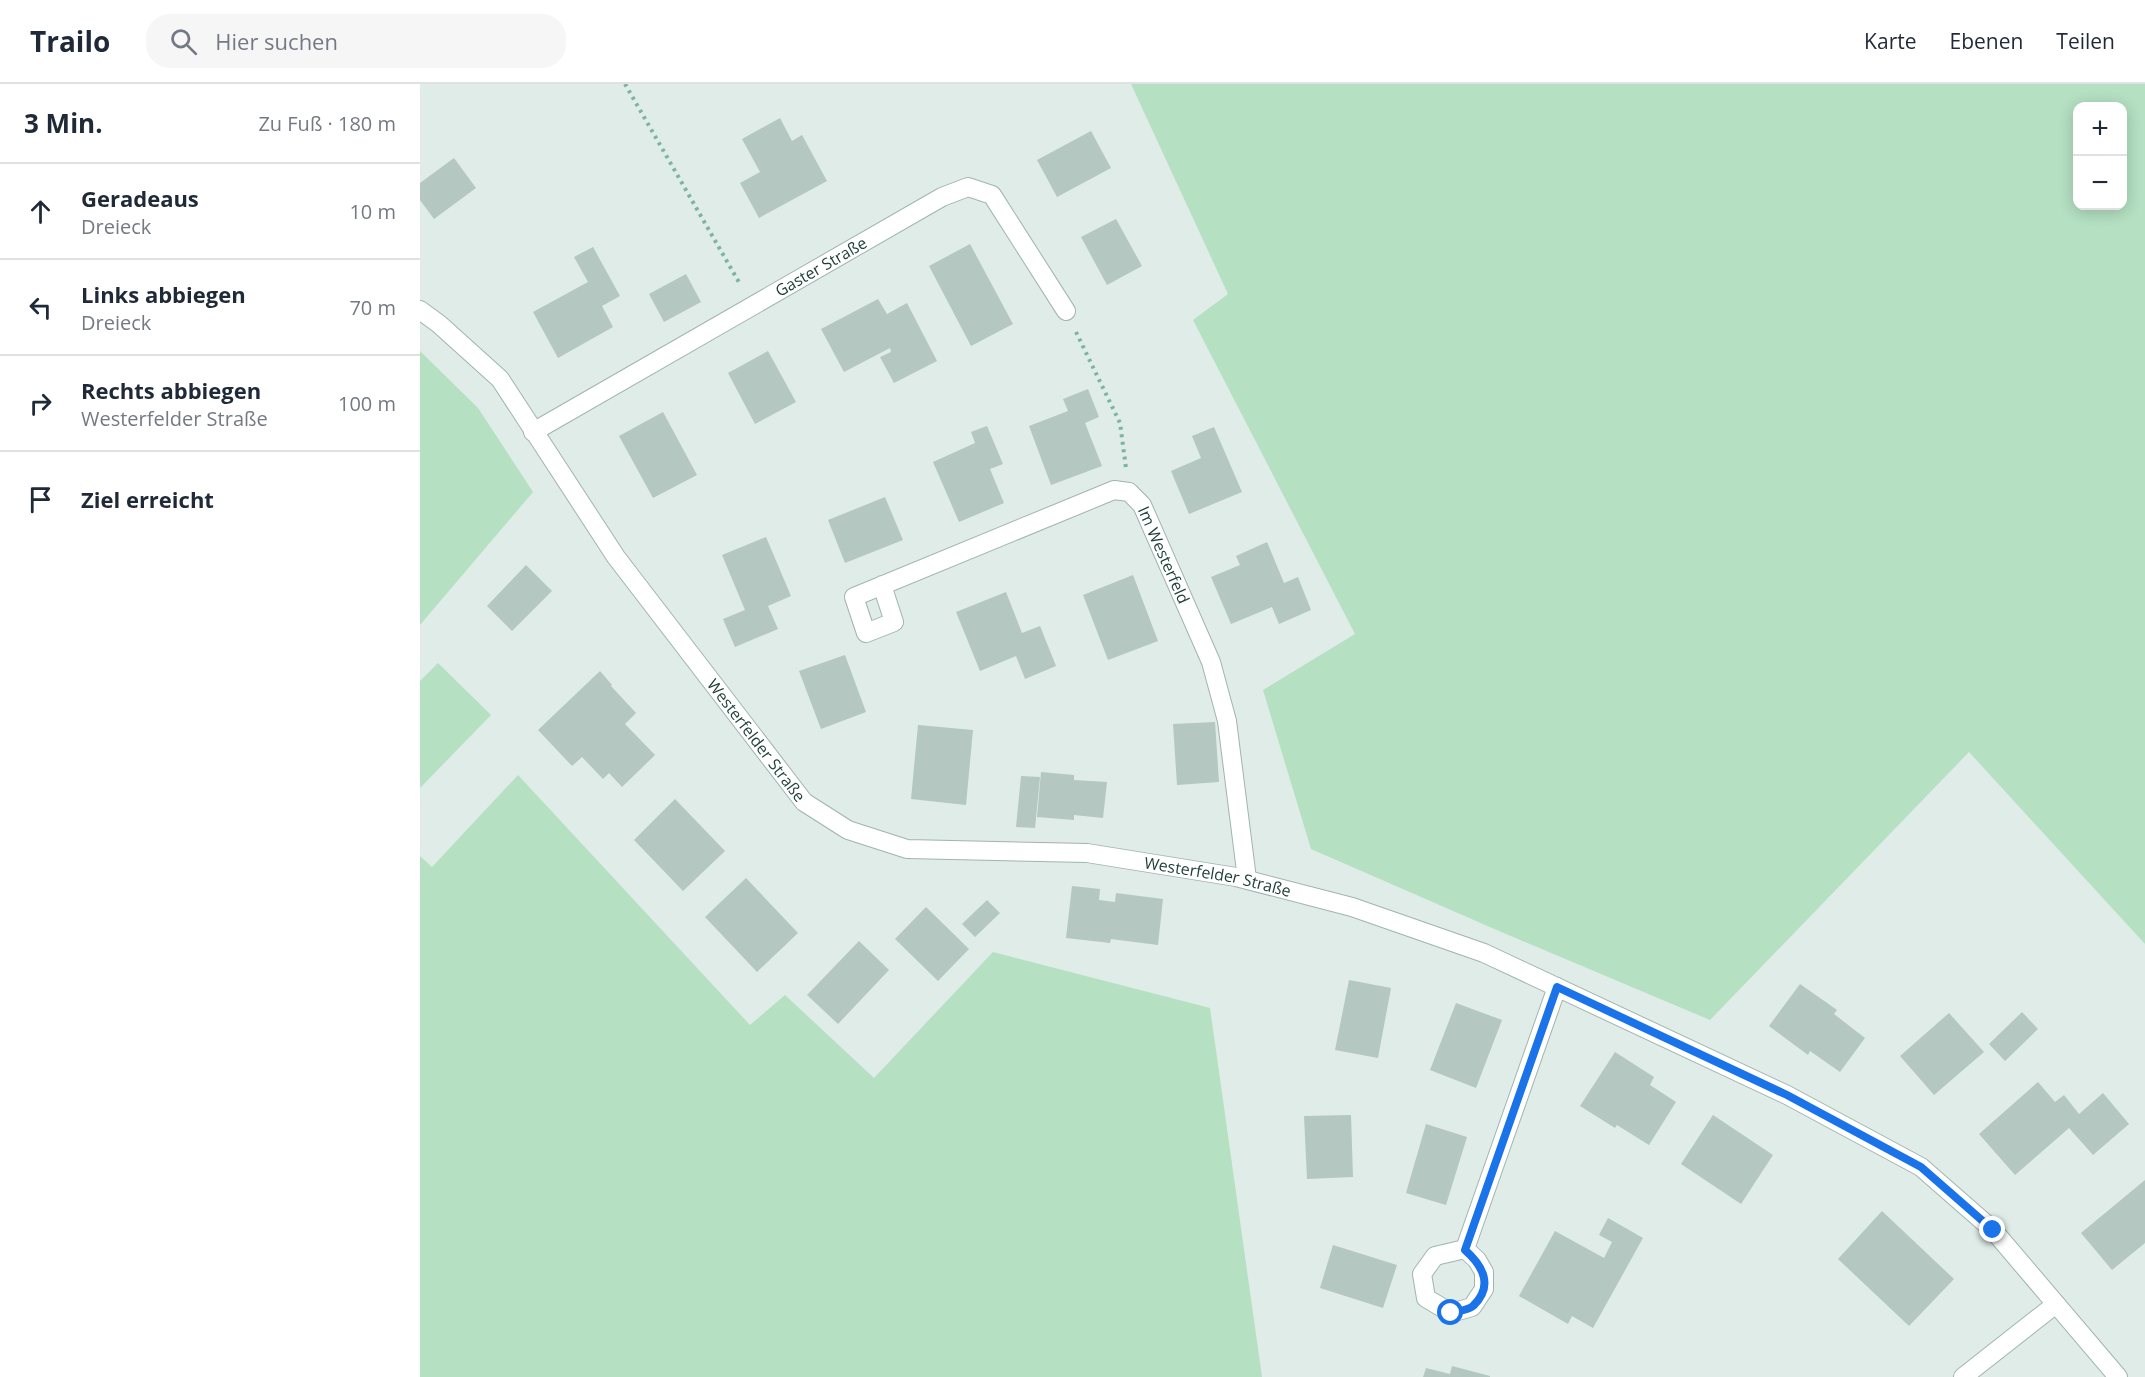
<!DOCTYPE html>
<html lang="de">
<head>
<meta charset="utf-8">
<style>
  :root { --surface:#fff; --page:#f6f6f7; --text:#1f2937; --muted:#747a83; --line:#e0e1e3 }
  body { margin:0; font-family:"Open Sans",sans-serif; background:var(--page); color:var(--text) }
  .controls { position:absolute; right:18px; top:18px; display:grid; overflow:hidden; border-radius:12px; box-shadow:0 3px 15px #0003 }
  .controls button { width:54px; height:54px; display:grid; place-items:center; padding:0; border:0; border-bottom:2px solid var(--line); background:var(--surface); color:var(--text); font:30px sans-serif }
  .stop { position:absolute; width:18px; height:18px; margin:-14px; border:4px solid #1a73e8; border-radius:50%; background:#fff }
  .stop.end { background:#1a73e8; border-color:#fff; box-shadow:0 2px 6px #0008 }
  .list { margin:0; padding:0; list-style:none }
  h2 { display:flex; justify-content:space-between; align-items:center; height:78px; margin:0; padding:0 24px; font-size:26px }
  h2 small { font-size:20px; font-weight:400; color:var(--muted) }
  .list li { display:grid; grid-template-columns:39px 1fr auto; gap:18px; align-items:center; box-sizing:border-box; height:96px; padding:0 24px; border-top:2px solid var(--line) }
  .list b { display:block; font-size:22px; white-space:nowrap }
  .list p { margin:0; font-size:20px; white-space:nowrap; color:var(--muted) }
  .list em { font-size:20px; font-style:normal; color:var(--muted) }
  .icon { flex:none; width:33px; height:33px; fill:none; stroke:currentColor; stroke-width:2; stroke-linecap:round; stroke-linejoin:round }
  .map { position:relative; flex:none; width:1725px; height:1293px; overflow:hidden }
  header { display:flex; align-items:center; gap:36px; box-sizing:border-box; height:84px; padding:0 30px; background:var(--surface); border-bottom:2px solid var(--line) }
  header strong { font-size:28px }
  nav { display:flex; gap:33px; margin-inline-start:auto; font-size:21px }
  .search { width:420px; height:54px; background:var(--page); display:flex; align-items:center; gap:15px; box-sizing:border-box; padding:0 21px; border-radius:24px; color:var(--muted); font-size:22px }
  main { display:flex }
  aside { flex:1; background:var(--surface) }
  .map>svg:first-child { display:block }
  .green { fill:#b5e0c2; fill-rule:evenodd }
  .building { fill:#b4c7c0 }
  .lines { fill:none; stroke-linecap:round; stroke-linejoin:round }
  .service-casing { stroke:#a1b4af; stroke-width:20 }
  .minor-casing { stroke:#a1b4af; stroke-width:20 }
  .path { stroke:#7bb4a5; stroke-width:4; stroke-dasharray:3 4.5; stroke-linecap:butt }
  .service { stroke:#fff; stroke-width:18 }
  .minor { stroke:#fff; stroke-width:18 }
  .route { stroke:#1a73e8; stroke-width:8 }
  .labels { text-anchor:middle; dominant-baseline:central; stroke-width:6; stroke-linejoin:round; paint-order:stroke }
  .street-label { font-size:16px; fill:#1e3e37; stroke:#f0f8f4 }
</style>
</head>
<body>
<header>
<strong>Trailo</strong>
<div class="search"><svg class="icon" aria-label="search" viewBox="0 0 24 24"><circle cx="10" cy="10" r="6"/><path d="M15 15l6 6"/></svg>Hier suchen</div>
<nav><a>Karte</a><a>Ebenen</a><a>Teilen</a></nav>
</header>
<main>
<aside>
<h2>3 Min.<small>Zu Fuß · 180 m</small></h2>
<ul class="list">
<li><svg class="icon" aria-label="ahead" viewBox="0 0 24 24"><path d="M12 20V5M6 11l6-6 6 6"/></svg><div><b>Geradeaus</b><p>Dreieck</p></div><em>10 m</em></li>
<li><svg class="icon" aria-label="left" viewBox="0 0 24 24"><path d="M17 20v-9H6M10 6l-5 5 5 5"/></svg><div><b>Links abbiegen</b><p>Dreieck</p></div><em>70 m</em></li>
<li><svg class="icon" aria-label="right" viewBox="0 0 24 24"><path d="M7 20v-9h11M14 6l5 5-5 5"/></svg><div><b>Rechts abbiegen</b><p>Westerfelder Straße</p></div><em>100 m</em></li>
<li><svg class="icon" aria-label="arrive" viewBox="0 0 24 24"><path d="M6 21V4h12l-3 4 3 4H6"/></svg><div><b>Ziel erreicht</b></div></li>
</ul>
</aside>
<div class="map">
<svg width="1725" height="1293" viewBox="0 0 1725 1293">
  <rect width="100%" height="100%" fill="#dfece7"/>
  <path class="green" d="M711 0H1725V860L1549 668 1290 936 1079 847 891 765 843 606 935 550 773 236 808 210ZM1658 22H1702V122H1658Z
    M0 267 58 324 113 408 0 541Z
    M18 579 71 631 0 704V597Z
    M98 691 330 941 365 911 454 994 573 868 790 924 842 1293H0V772L12 783Z"/>
  <path class="building" d="M360 34 372 57 382 51 407 97 339 134 320 99 340 88 322 55Z
    M671 47 691 84 637 113 617 76Z
    M34 74 56 104 14 135 0 116V99Z
    M696 135 722 182 687 201 661 153Z
    M550 160 593 240 551 262 509 182Z
    M173 163 200 212 182 222 193 243 138 274 113 228 168 198 154 173Z
    M266 190 281 218 244 238 229 210Z
    M458 215 467 230 487 219 517 277 474 299 460 273 471 268 470 264 424 288 401 245Z
    M348 267 376 318 335 340 308 289Z
    M668 305 679 333 665 339 682 382 631 401 609 342 648 327 643 315Z
    M243 328 277 391 233 414 199 352Z
    M567 342 583 380 570 385 584 419 539 438 513 378 555 359 551 348Z
    M794 343 822 408 769 430 751 387 781 374 772 352Z
    M465 413 483 456 425 479 408 436Z
    M346 453 371 512 348 522 358 545 315 563 303 535 325 526 302 471Z
    M847 458 864 499 878 493 891 526 859 540 852 523 811 540 791 493 820 481 816 472Z
    M106 481 132 507 92 547 67 522Z
    M713 491 738 557 688 576 663 511Z
    M586 508 602 549 620 542 636 582 605 595 596 572 560 587 536 528Z
    M425 571 446 628 401 645 379 587Z
    M180 587 192 601 191 602 216 629 205 640 235 671 202 703 189 689 183 695 162 673 152 682 118 646Z
    M795 638 799 698 757 701 753 640Z
    M498 641 553 646 546 721 491 715Z
    M621 688 654 691V696L687 698 683 734 654 731V736L617 733Z
    M601 692 620 693 615 744 596 743Z
    M255 715 305 767 263 807 214 756Z
    M326 794 378 849 337 888 285 833Z
    M652 802 680 805 679 816 695 818 696 809 743 815 738 861 691 855 690 859 646 854Z
    M567 816 580 829 555 853 542 840Z
    M506 823 549 865 518 897 475 855Z
    M439 857 469 886 418 940 387 911Z
    M929 896 971 904 958 974 915 966Z
    M1380 900 1417 926 1414 930 1445 954 1420 988 1390 967 1388 971 1349 942Z
    M1036 919 1082 936 1056 1004 1010 986Z
    M1602 928 1618 945 1585 977 1569 960Z
    M1529 929 1564 968 1514 1011 1480 972Z
    M1195 968 1234 993 1230 1001 1256 1018 1229 1061 1197 1041 1195 1044 1160 1022Z
    M1618 998 1635 1018 1644 1011 1659 1030 1683 1009 1709 1040 1673 1071 1649 1044 1595 1091 1559 1050Z
    M931 1031 933 1093 887 1095 884 1032Z
    M1293 1031 1353 1071 1321 1120 1261 1080Z
    M1006 1040 1047 1053 1026 1121 986 1109Z
    M1725 1096V1159L1692 1186 1661 1149Z
    M1462 1127 1534 1195 1489 1242 1418 1175Z
    M1188 1134 1223 1154 1173 1244 1152 1232 1148 1240 1099 1212 1135 1147 1184 1174 1192 1158 1179 1151Z
    M913 1161 977 1181 963 1224 900 1204Z
    M1032 1282 1070 1292V1293H1003L1006 1284 1030 1290Z"/>
  <g class="lines">
    <defs>
      <path id="service" d="M1045 1165 1137 903
        M1045 1165 1057 1176 1064 1188V1205L1052 1223 1031 1229 1006 1214 1002 1190 1015 1172Z"/>
      <g id="minor">
        <path id="s1" d="M0 226 19 240 80 295 196 473 384 718 428 746 487 765 667 769 816 793 932 823 1064 869 1367 1011 1501 1083 1573 1146 1698 1293"/>
        <path id="s2" d="M113 348 522 113 548 103 572 111 646 227"/>
        <path id="s3" d="M462 501 474 538 446 549 434 513 694 406 709 408 722 421 791 578 807 637 827 795"/>
        <path d="M1543 1293 1636 1220"/>
      </g>
    </defs>
    <use href="#service" class="service-casing"/>
    <use href="#minor" class="minor-casing"/>
    <path class="path" d="M205 0 320 200
      M656 248 700 339 706 384"/>
    <use href="#service" class="service"/>
    <use href="#minor" class="minor"/>
  </g>
  <g class="lines">
    <path class="route" d="M1031 1229C1038 1227 1049 1226 1053 1222 1074 1202 1063 1182 1045 1166L1137 903 1367 1011 1501 1083 1573 1146"/>
  </g>
  <g class="labels">
    <g class="street-label">
      <text stroke="none"><textPath href="#s2" startOffset="332">Gaster Straße</textPath></text>
      <text stroke="none"><textPath href="#s3" startOffset="476">Im Westerfeld</textPath></text>
      <text stroke="none"><textPath href="#s1" startOffset="549">Westerfelder Straße</textPath></text>
      <text stroke="none"><textPath href="#s1" startOffset="1054">Westerfelder Straße</textPath></text>
    </g>
  </g>
</svg>
<div class="controls">
<button>+</button>
<button>−</button>
</div>
<div class="stop" style="left:1031px;top:1229px"></div>
<div class="stop end" style="left:1573px;top:1146px"></div>
</div>
</main>
</body>
</html>
